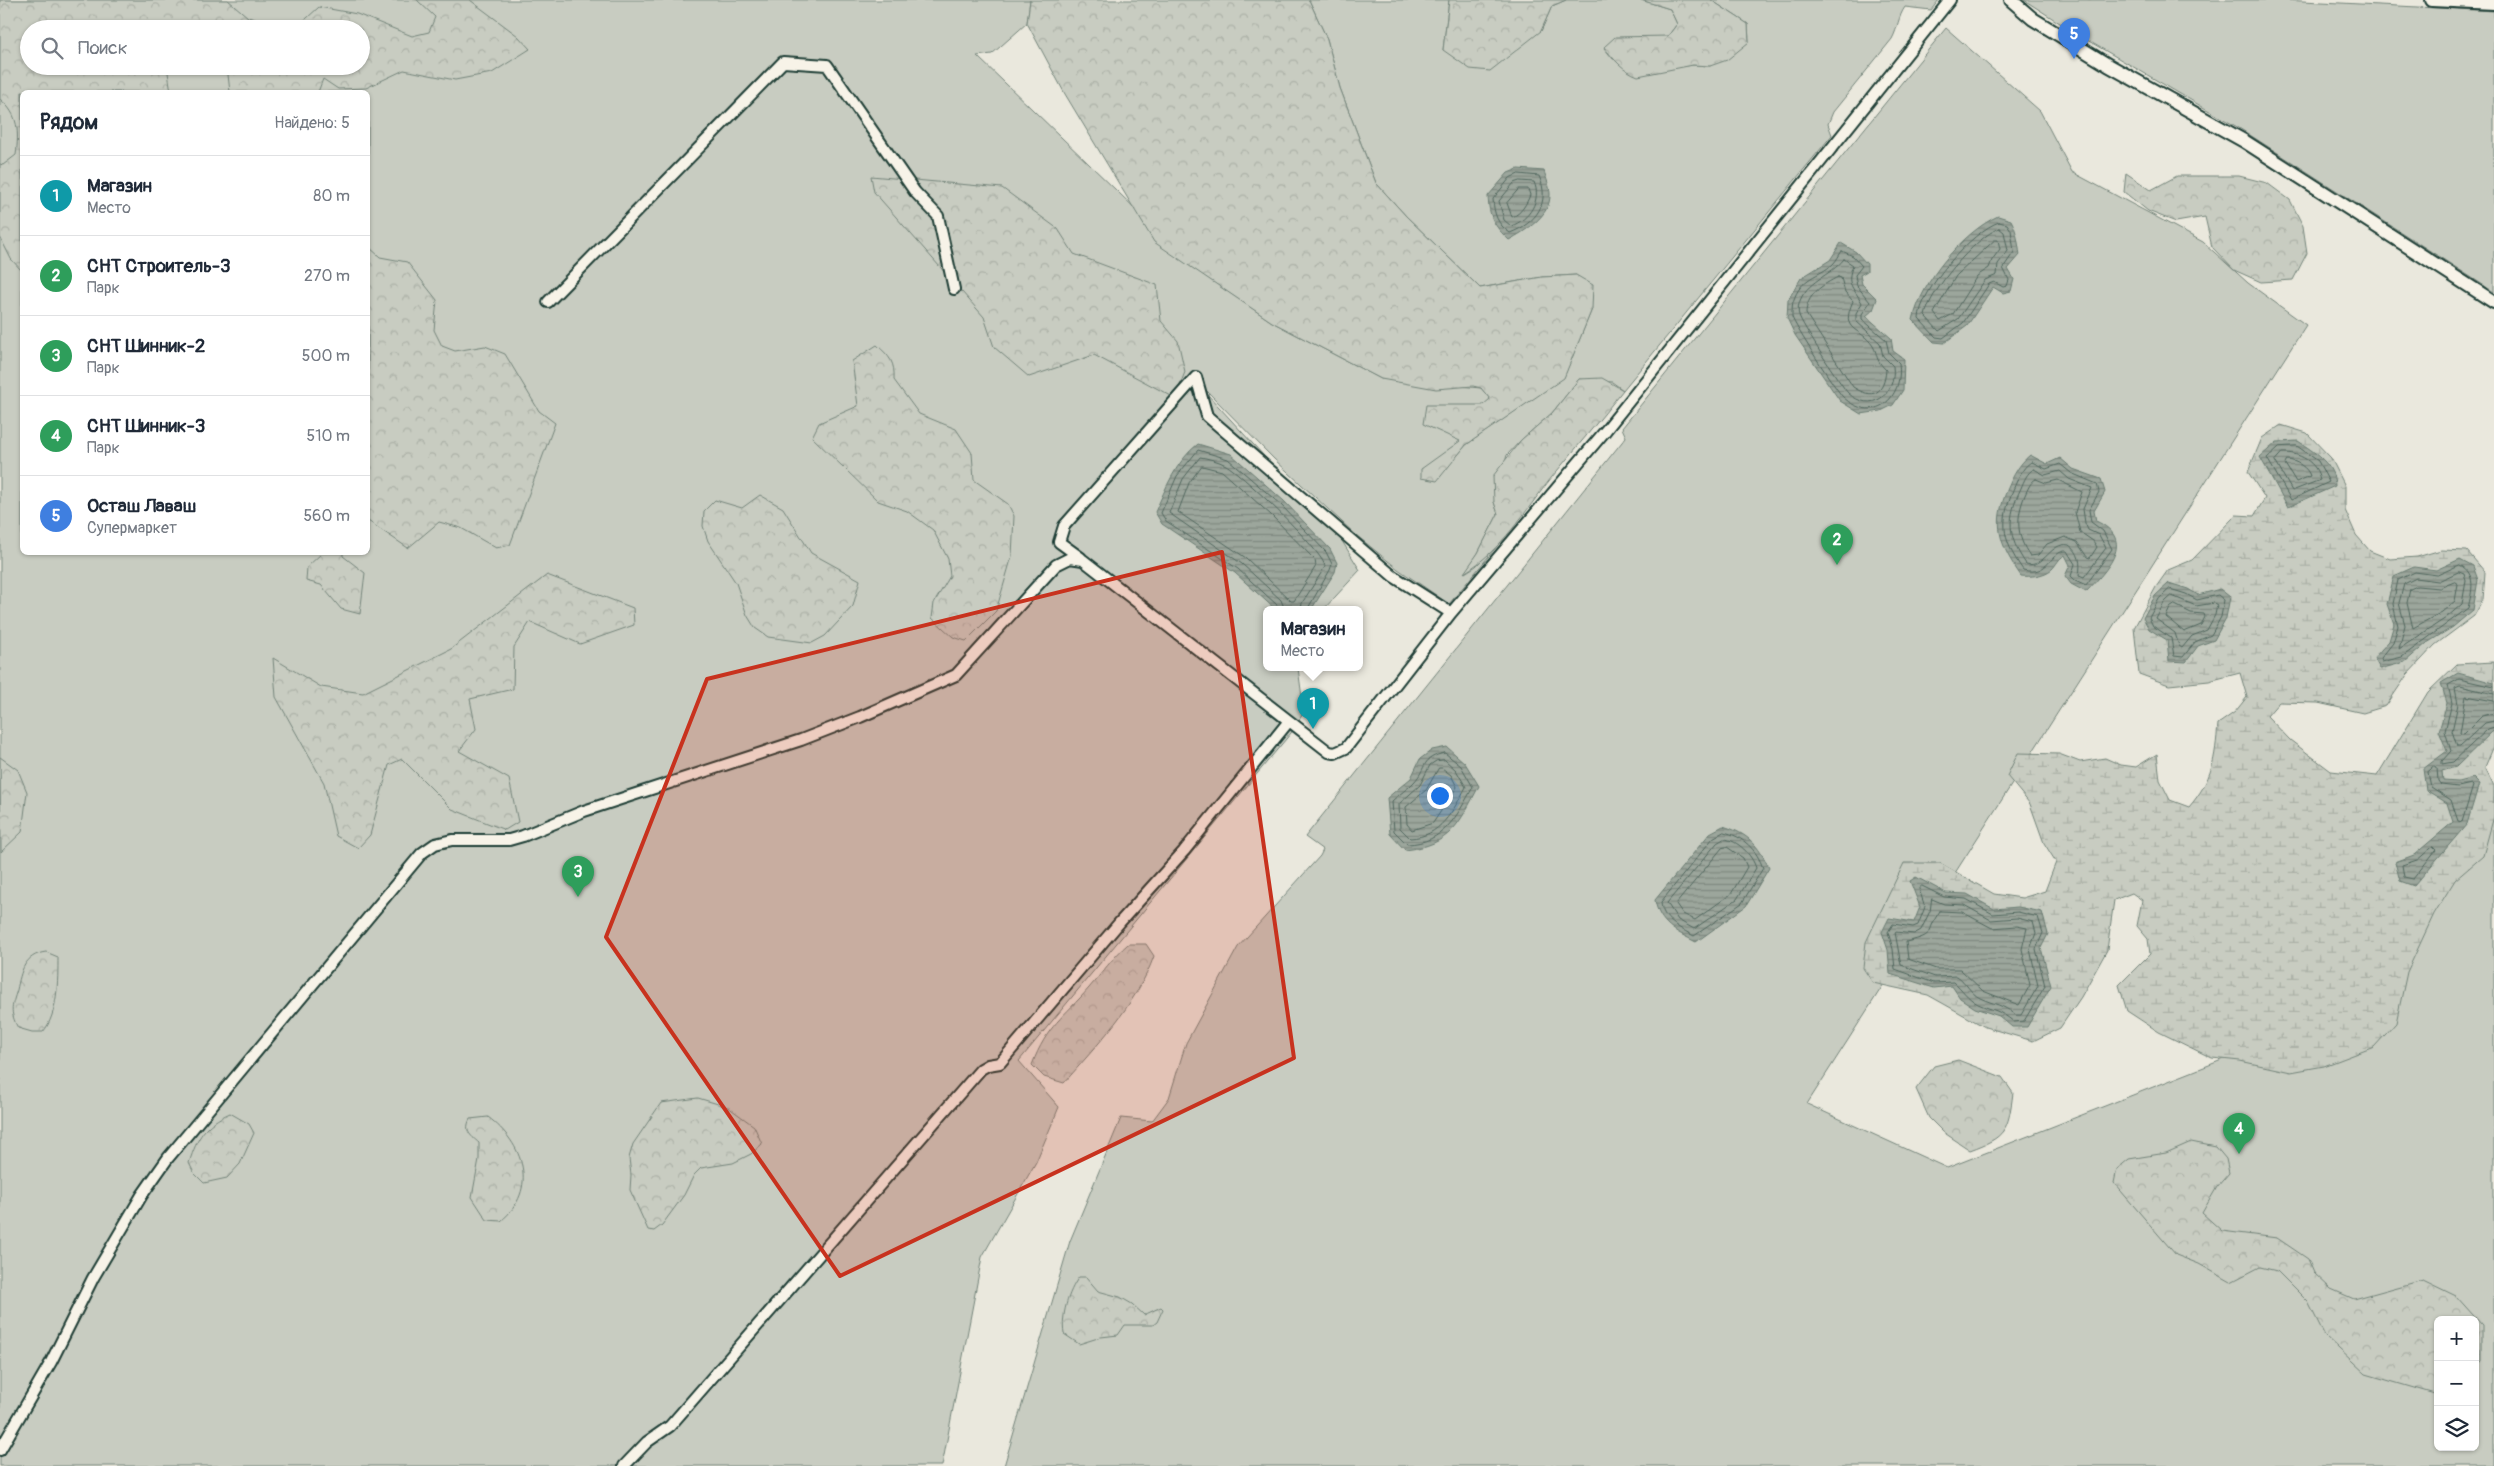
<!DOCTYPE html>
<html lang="ru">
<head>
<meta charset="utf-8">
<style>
  :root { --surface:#fff; --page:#f6f6f7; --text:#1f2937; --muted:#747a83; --line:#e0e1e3; --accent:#db2777 }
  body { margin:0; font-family:Pangolin,sans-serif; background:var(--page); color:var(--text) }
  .controls { position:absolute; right:15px; bottom:15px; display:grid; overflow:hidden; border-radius:8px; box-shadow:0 1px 4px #0004 }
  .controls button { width:45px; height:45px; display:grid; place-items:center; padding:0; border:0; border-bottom:1px solid var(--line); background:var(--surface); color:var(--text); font:25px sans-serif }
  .you { position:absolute; left:1439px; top:795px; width:18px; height:18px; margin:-12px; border:4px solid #fff; border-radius:50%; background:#1a73e8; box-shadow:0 0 0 8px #1a73e833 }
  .badge { display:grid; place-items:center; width:32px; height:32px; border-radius:50%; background:var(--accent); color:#fff; font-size:16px; font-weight:700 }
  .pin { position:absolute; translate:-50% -41px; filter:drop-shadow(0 1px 2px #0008) }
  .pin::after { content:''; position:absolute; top:26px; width:18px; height:15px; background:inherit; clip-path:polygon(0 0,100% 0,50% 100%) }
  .popup { position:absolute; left:1263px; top:606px; width:100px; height:65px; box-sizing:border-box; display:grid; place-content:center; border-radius:8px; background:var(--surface); filter:drop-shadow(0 1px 4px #0005); font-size:16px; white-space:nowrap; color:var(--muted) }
  .popup b { font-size:19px; color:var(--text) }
  .popup::after { content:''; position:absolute; left:50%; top:100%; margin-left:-10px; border:10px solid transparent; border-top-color:var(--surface) }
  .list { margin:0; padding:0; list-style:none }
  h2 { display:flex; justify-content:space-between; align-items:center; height:65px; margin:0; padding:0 20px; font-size:21px }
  h2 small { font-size:16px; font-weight:400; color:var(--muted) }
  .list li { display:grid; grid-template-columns:32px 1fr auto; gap:15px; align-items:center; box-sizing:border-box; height:80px; padding:0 20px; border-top:1px solid var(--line) }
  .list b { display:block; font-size:19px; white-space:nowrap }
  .list p { margin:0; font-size:16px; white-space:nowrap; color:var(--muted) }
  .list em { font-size:16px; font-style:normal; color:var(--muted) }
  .icon { flex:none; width:28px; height:28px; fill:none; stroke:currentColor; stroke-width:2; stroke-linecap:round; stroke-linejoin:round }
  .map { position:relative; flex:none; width:2494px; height:1466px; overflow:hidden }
  .search { position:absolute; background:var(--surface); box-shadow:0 1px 4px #0004; left:20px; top:20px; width:350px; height:55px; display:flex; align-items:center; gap:12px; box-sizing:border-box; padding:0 18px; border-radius:28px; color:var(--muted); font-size:19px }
  .panel { position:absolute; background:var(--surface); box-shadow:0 1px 4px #0004; left:20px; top:90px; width:350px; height:465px; border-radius:8px }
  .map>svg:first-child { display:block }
  .green { fill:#c8ccc1; stroke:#74847a; fill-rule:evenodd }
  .forest { fill:url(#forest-crowns); stroke:#74847a }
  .wetland { fill:url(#wetland-marsh); stroke:#74847a }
  .water { fill:url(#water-rules); stroke:#6a7c72 }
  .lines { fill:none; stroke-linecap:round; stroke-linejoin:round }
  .shore { stroke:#51675e; stroke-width:1 }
  .minor-casing { stroke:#1f3d34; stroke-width:14 }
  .tertiary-casing { stroke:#1f3d34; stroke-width:16 }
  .minor { stroke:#f7f3e8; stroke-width:10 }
  .tertiary { stroke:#f7f3e8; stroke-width:12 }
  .marked { fill:#c8321e; fill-opacity:0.2; stroke:#c8321e; stroke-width:4; stroke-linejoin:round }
</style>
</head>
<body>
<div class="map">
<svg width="2494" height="1466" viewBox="0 0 2494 1466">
  <defs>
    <pattern id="forest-crowns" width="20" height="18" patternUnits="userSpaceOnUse" patternTransform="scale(1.25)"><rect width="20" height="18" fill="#c8ccc1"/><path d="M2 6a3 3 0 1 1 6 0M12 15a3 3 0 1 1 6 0" fill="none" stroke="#abb0a6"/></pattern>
    <pattern id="wetland-marsh" width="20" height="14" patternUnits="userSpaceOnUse" patternTransform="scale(1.25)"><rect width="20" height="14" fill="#c8ccc1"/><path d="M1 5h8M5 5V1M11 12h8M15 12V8" fill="none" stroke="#abb0a6"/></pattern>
    <pattern id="water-rules" width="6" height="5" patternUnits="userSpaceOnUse" patternTransform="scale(1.25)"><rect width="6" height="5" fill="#9ca69c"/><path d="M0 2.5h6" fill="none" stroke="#7f8880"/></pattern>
  </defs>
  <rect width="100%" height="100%" fill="#eae8dd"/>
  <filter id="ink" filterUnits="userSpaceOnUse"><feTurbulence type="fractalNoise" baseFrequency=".02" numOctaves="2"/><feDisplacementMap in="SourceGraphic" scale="10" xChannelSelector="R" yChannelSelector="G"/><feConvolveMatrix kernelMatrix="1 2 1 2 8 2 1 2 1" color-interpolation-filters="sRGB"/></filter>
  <g filter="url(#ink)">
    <path class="green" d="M0 0H1030L1027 23 992 54 977 56 1174 246 1176 256 1272 322 1381 379 1481 388 1490 399 1461 441 1444 453 1452 462 1466 445 1564 377 1592 309 1576 275 1542 277 1480 288 1406 216 1376 183 1340 88 1327 39 1309 0H1449L1443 50 1541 31 1552 6 1566 0H1641L1670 9 1677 24 1668 36 1604 48 1613 59 1666 69 1693 65 1710 66 1749 42 1748 24 1711 0H1939L1931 10 1905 7C1898 17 1898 28 1892 39L1833 112 1828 124 1832 135 1623 390 1612 382 1579 379 1552 413 1521 440 1507 455 1494 502 1498 514 1478 553 1465 573 1476 566 1504 538 1449 604 1398 569 1356 535 1274 459 1207 391 1208 395 1342 541 1360 570 1323 610H1267V668H1298L1304 712 1291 733 1019 1061 1059 1107 1036 1162 982 1257 942 1466H0ZM29 29H361V66H29ZM22 92H368V552H22Z
      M2024 0H2283L2494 11V292L2239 128 2080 36Z
      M1946 28 2040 111 2072 172 2203 242 2248 283 2306 325 1807 1104 1947 1168 2367 1003 2494 791V1466H1004L1070 1241 1121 1118 1152 1121 1169 1098 1186 1043 1238 947 1320 856 1323 850 1305 837 1626 437 1622 428ZM2438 1320H2475V1447H2438Z"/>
    <path class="forest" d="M0 0H228L248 17 286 29H29V66H167L171 92H22V271L11 259 0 237V164L3 165 16 155C19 132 19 115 0 99Z
      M417 0H470L518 36 530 49 492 73 455 80 404 70 366 88 338 89 323 79 318 92H230L227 66H361V29H295L319 7 357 14 412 36 429 32 435 17Z
      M1030 0H1309L1327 39 1340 88 1376 183 1406 216 1480 288 1542 277 1576 275 1593 285 1592 309 1564 378 1466 445 1437 481 1421 478V469L1460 441 1423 424 1426 405H1483L1490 399 1481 388 1473 386 1436 389 1381 379 1272 322 1154 242 1065 94 1027 23Z
      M1449 0H1566L1552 6 1541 31 1490 71 1470 69 1443 50Z
      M1641 0H1711L1748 24 1749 42 1727 60 1710 66 1693 65 1638 76C1624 71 1613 59 1604 47L1615 37 1668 36 1677 24 1670 9Z
      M2126 173 2151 190 2177 176H2239L2267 183 2290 200 2303 226 2307 253 2293 280 2261 282 2234 270 2212 247 2205 217 2176 222 2148 211 2124 192Z
      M871 176 1002 188 1058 229 1074 254 1157 285 1161 321 1178 341 1185 372 1175 398 1094 355 1029 377 994 347 984 317 874 192Z
      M368 221V246L380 257 407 262 437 300 434 330 442 346 455 351 485 346 505 354 539 411 555 423 510 545 496 548 461 528 439 522 408 548 368 521Z
      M877 345C890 357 895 362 894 380L919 414 956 429 972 453 974 480 1008 504 1014 516 1012 556 996 611 966 641 953 637 932 618 934 603 950 576 948 559 933 530 907 511 878 501 812 437 819 423 858 406 852 361Z
      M1602 378 1623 390C1600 420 1576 448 1552 477 1525 511 1502 550 1464 573L1478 553 1498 514 1494 502 1493 476 1521 440 1552 413 1579 379Z
      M760 495 783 508 811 553 860 580 853 606 825 636 812 643 768 637 755 628 747 615 736 583 708 541 703 526 704 511 715 500 742 508Z
      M322 553H343V556L365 573 360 614 341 609 321 585 306 581 307 567Z
      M547 575 633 608 634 625 580 644 530 622 514 647 513 689 470 699 476 729 459 751 509 779 518 822 505 830 452 809 402 759 389 765 370 835 358 848 336 836 324 783 276 697 273 658 321 687 363 693 451 649Z
      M0 757 18 770 27 792 22 832 1 852Z
      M1128 944H1146L1154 956C1137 1004 1097 1045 1064 1083L1044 1077 1032 1065C1047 1025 1064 1017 1089 988 1102 973 1113 957 1128 944Z
      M46 952 58 957C58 981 58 1014 43 1032H32L18 1028C9 1011 12 1006 17 990 21 971 24 955 46 952Z
      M1958 1060 2002 1077 2013 1093C2008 1131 2006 1137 1970 1150L1943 1132 1929 1118 1916 1089 1934 1066Z
      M698 1098 728 1107 754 1126 762 1144 751 1154 733 1163 701 1168 694 1175 684 1195 662 1225 654 1231 648 1230 630 1190 631 1175 629 1158 633 1144 661 1103Z
      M230 1113 249 1124 254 1133 240 1164 227 1178 204 1183 194 1173 189 1163C198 1136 204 1125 230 1113Z
      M488 1117C524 1144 539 1189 501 1221L487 1220 472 1197 479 1159V1143C470 1135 464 1131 470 1119Z
      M2191 1142 2216 1147 2226 1159 2229 1173 2217 1187 2202 1213 2222 1231 2277 1238 2308 1259 2314 1273 2331 1289 2354 1299 2423 1280 2456 1296 2482 1325V1361L2475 1368V1320H2438V1395L2366 1374 2325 1336 2308 1302 2277 1271 2260 1267 2231 1282 2199 1264 2176 1255 2114 1183 2117 1169 2129 1159 2166 1153Z
      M1079 1277H1086L1098 1291 1120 1297 1132 1304 1144 1315 1161 1307 1163 1309 1157 1322 1153 1325H1125L1118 1335 1101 1337 1079 1344 1064 1334C1061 1316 1068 1292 1079 1277Z"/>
    <path class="wetland" d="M2281 425 2307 433 2331 458 2345 486V510L2356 535 2370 551 2390 559 2417 557 2441 550 2467 551 2485 572 2483 600 2474 616 2435 645 2407 675 2386 706 2363 713 2318 703 2279 702 2267 716 2290 740 2331 771 2377 776 2428 692 2457 664 2494 662V746L2485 767 2494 786V816L2483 856 2455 880 2434 914 2407 972 2396 1023 2374 1047 2324 1066 2291 1072 2240 1061 2212 1058 2159 1032 2127 1011 2119 985 2150 954 2148 939 2137 926 2142 900 2132 893 2114 900 2107 950 2081 997 2060 1028 2033 1041 1985 1027 1928 995 1873 983 1863 968 1866 942 1904 863H1940L1994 894 2022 898 2045 891 2056 862 2044 843 2030 804 2007 776 2018 753 2059 754 2080 762 2105 758 2121 765 2136 767 2157 754 2160 780 2170 800 2189 807C2213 779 2215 759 2218 724L2235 712 2247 697 2240 673 2209 681 2169 685 2139 674 2134 628 2156 587 2168 570 2192 560 2236 515 2254 516 2265 498 2248 472 2262 438Z"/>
    <path class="water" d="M1518 169 1544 171C1546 178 1550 187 1550 194 1551 216 1525 231 1509 240 1494 226 1489 217 1488 196L1508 173Z
      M1998 216 2011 220C2017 231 2018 243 2020 255L2008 269 2014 279 2011 291 2003 293 1993 287 1967 326 1944 343 1934 342 1913 320C1921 282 1963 232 1998 216Z
      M1841 243 1856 252 1867 264V271L1860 275 1862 284 1877 299 1873 310 1866 316 1891 338 1893 351 1904 359 1903 390 1893 405 1881 411 1861 414 1840 401 1795 335 1787 318 1788 300 1801 278 1830 260Z
      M2298 441C2314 452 2335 464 2335 486L2288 507 2260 457 2277 442Z
      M1198 444 1231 454 1284 501 1330 549 1337 563 1335 572 1311 610H1276L1235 573 1162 524 1155 512C1166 488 1176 461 1198 444Z
      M2030 455 2047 464 2060 458 2073 469 2101 479 2105 492 2094 511 2096 521C2137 540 2107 570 2086 592L2071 584 2065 576 2070 565 2065 555C2058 559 2057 564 2052 569 2044 576 2030 577 2021 576 1999 544 1992 524 2008 488 2013 476 2019 464 2030 455Z
      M2460 559 2473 566 2478 580 2473 610 2453 627 2427 643 2405 662 2380 669 2374 658 2389 641 2394 624 2387 604 2394 576 2414 567 2436 570Z
      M2169 583 2188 589 2198 595 2220 589 2230 597 2226 618 2214 640 2198 646 2186 662 2169 661 2167 640 2149 629 2143 618 2155 596Z
      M2458 673 2494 683V730L2456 767 2442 771 2443 781 2458 782 2473 778 2479 784 2467 824 2414 886 2400 881 2395 862 2414 855 2453 822 2447 803 2426 790 2423 769 2447 751 2439 731 2447 703 2441 683Z
      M1447 747 1465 763 1479 786C1459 824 1451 845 1405 850L1390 834 1387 798 1411 778 1420 759 1432 750Z
      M1723 826C1749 834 1758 845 1769 868L1746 906 1696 942C1676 932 1659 924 1655 900L1710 833Z
      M1916 877 1946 893 1967 894 1994 909 2018 907 2042 912 2048 934 2041 948 2051 986 2027 1027H2012L1999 1016 1975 1008 1960 998 1952 986 1934 988 1890 974 1888 950 1882 932 1889 918 1914 922 1920 907 1910 881Z"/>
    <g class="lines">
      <path class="shore" d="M1519 174 1539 176C1551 203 1536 223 1510 233 1497 224 1494 214 1493 199L1510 178Z
        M1520 181 1534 182C1542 200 1529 220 1511 226L1504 220 1499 201 1514 183Z
        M1519 189H1528L1530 195C1527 203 1521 214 1512 217L1507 203Z
        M1999 222 2007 224 2011 230 2014 252 2003 268 2009 280 2007 286 2003 287 1994 282 1989 284 1963 323 1943 338 1936 337 1919 319C1919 291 1973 230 1999 222Z
        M1999 228 2004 232 2008 251 1998 264 1997 275 1985 280 1958 319 1939 331 1925 316C1930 290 1975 238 1999 228Z
        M1995 240H1998L2000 249 1992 260 1989 268 1977 276 1953 314 1940 321 1934 313 1956 276Z
        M1842 251 1853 256 1862 266 1855 275 1857 286 1870 302 1862 314V319L1886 340 1889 353 1899 363C1904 399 1873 425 1843 397 1836 390 1794 325 1792 317 1792 313 1792 305 1793 302 1801 276 1819 277 1833 264 1837 260 1839 255 1842 251Z
        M1844 259 1853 265C1845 285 1853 286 1862 303L1856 313V321L1880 343 1883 356 1893 366C1897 395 1871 414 1848 393 1842 387 1800 322 1799 315 1798 313 1798 306 1799 304 1805 281 1831 276 1844 259Z
        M1838 277 1841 278 1845 292 1853 301C1839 333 1860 326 1873 346 1879 357 1874 358 1886 370 1884 394 1873 400 1853 387L1806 314C1806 295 1822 285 1838 277Z
        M2297 446 2318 461 2329 482 2291 500 2267 458 2279 447Z
        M2282 453C2299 452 2317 462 2320 480L2292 491 2275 461Z
        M2287 460C2296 460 2308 468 2310 476L2296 482 2285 464Z
        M2032 462 2046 469 2060 464 2071 473 2097 484 2099 492 2089 510 2091 522 2103 531 2112 549 2086 585 2075 580 2071 576 2075 564 2067 551C2050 550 2050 577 2023 570 2000 537 2000 519 2016 483 2019 476 2025 464 2032 462Z
        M1202 466 1222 471 1271 515 1315 560 1316 566 1294 601H1291L1246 558 1178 512 1189 483Z
        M2034 469 2045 475 2060 471 2069 479 2092 488 2083 509 2085 523 2088 530 2099 535 2106 548 2084 577 2079 575C2081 564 2080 552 2069 545 2050 541 2045 569 2026 564 2007 536 2007 518 2021 488 2024 481 2027 472 2034 469Z
        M2036 479 2046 483 2058 480 2082 492 2075 512 2080 532 2093 541 2097 547 2090 558 2087 557 2077 542 2065 537 2047 544 2038 555 2030 556C2016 536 2016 517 2025 495 2028 489 2030 482 2036 479Z
        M2460 565C2477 574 2472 591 2468 608L2402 657 2382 662 2381 658 2393 643 2398 626 2393 604 2398 580 2415 572 2437 575Z
        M2459 572 2464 574 2466 581 2462 604 2446 618 2399 649 2405 625 2399 603 2404 584 2416 578 2438 581Z
        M2455 582 2458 584 2455 601 2442 612 2413 628 2407 603 2410 589 2417 586 2439 588Z
        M2170 589 2186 594 2197 600 2218 595 2224 600 2221 617 2211 635 2195 642 2183 657 2174 656 2171 638 2153 626 2149 618 2159 599Z
        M2172 596 2196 606 2214 603 2217 605 2215 615 2207 630 2192 636 2182 648 2179 646 2175 633 2156 619 2164 603Z
        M2175 605 2191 613 2204 614 2205 617 2201 625 2184 632 2166 617 2170 608Z
        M1279 610 1277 605 1238 569 1166 521 1161 513 1177 476 1198 450 1228 459 1281 505 1326 552 1332 564 1330 570 1307 610
        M1285 610 1281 600 1242 564 1169 513 1183 479 1200 457C1207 458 1219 461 1226 465 1242 474 1325 553 1325 567L1302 603 1301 610
        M2494 687 2459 679 2448 685 2452 703 2445 731 2451 751 2442 761V764L2453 762 2488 729 2494 727
        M2494 694 2460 686 2455 688 2458 704 2452 731 2457 746H2460L2485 723 2494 721
        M2494 701 2466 696 2460 733 2464 734 2482 716 2494 713
        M1445 753 1461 766 1473 787C1457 816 1444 843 1407 844L1394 831 1392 801C1399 794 1408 789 1414 782 1428 767 1420 758 1445 753Z
        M1445 760 1456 770 1466 787C1453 811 1440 837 1410 838L1400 828 1399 804 1420 785 1430 765 1436 761Z
        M2434 767 2437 768 2438 781 2441 785 2458 787 2471 784 2473 786 2462 822 2458 821 2451 800 2431 787 2428 772Z
        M1439 768H1442L1451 775 1457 787 1433 823 1412 830 1407 824 1406 807 1426 790Z
        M1724 832C1743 836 1757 850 1763 868L1742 903 1694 936C1679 928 1662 920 1661 902L1713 838Z
        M1724 839C1738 840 1752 855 1756 868L1737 899 1694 929 1678 920 1667 903 1717 843Z
        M1727 847 1743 858 1747 867 1731 894 1695 920 1683 914 1676 904 1722 848Z
        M2433 847 2436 850 2413 879 2404 877 2402 865 2417 860Z
        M1922 886 1944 897 1966 899 1993 914 2018 912 2038 917 2043 933 2036 949 2045 986 2024 1021 2014 1022C1998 1009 1994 1011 1978 1004 1967 998 1962 989 1954 982L1934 983 1895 969 1893 949 1888 932 1893 924 1913 927 1918 925 1925 907 1919 889Z
        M1932 899 1944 904 1964 905 1991 920 2017 918 2033 922 2036 933 2030 949 2038 986 2021 1015H2016C2002 1004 1995 1005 1980 998 1970 993 1966 982 1957 976L1935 977 1901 965 1895 932 1914 934 1921 930 1930 911Z
        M1940 911 1962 912 1992 928 2017 926 2027 928 2022 949 2030 985 2019 1005 1983 991 1960 969H1936L1908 959 1906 942C1939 934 1924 933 1940 911Z"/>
      <defs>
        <path id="minor" d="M548 302 783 62 827 65 915 192 938 216 954 289
          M1081 558 1059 542 1064 526 1196 377 1207 416 1393 576 1451 613
          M0 1450 51 1362 93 1278 142 1195 168 1158 422 853 435 844 452 840H509L523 836 584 811 801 740 860 717 956 675 1056 565 1070 558 1083 560 1329 752 1335 753 1346 748 1451 613 1606 430 1950 0
          M624 1466 647 1442 670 1426 981 1069 988 1065 1000 1063 1120 922 1184 851 1289 721"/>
        <path id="tertiary" d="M2011 0 2033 19 2108 65 2244 141 2494 302
          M2432 0 2494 3"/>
      </defs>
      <use href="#minor" class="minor-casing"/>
      <use href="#tertiary" class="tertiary-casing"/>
      <use href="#minor" class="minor"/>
      <use href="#tertiary" class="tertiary"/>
    </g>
  </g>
  <path class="marked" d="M1222 552 1294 1058 840 1276 606 937 707 679Z"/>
</svg>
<div class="controls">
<button>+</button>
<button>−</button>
<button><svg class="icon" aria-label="layers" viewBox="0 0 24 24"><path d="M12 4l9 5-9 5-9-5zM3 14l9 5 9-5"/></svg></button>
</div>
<div class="you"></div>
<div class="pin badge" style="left:1313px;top:729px;background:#0f9aa8">1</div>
<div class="popup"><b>Магазин</b>Место</div>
<div class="pin badge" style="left:1837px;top:565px;background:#2e9e5b">2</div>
<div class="pin badge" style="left:578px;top:897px;background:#2e9e5b">3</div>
<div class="pin badge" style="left:2239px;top:1154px;background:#2e9e5b">4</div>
<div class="pin badge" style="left:2074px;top:59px;background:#3f7fe0">5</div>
<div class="search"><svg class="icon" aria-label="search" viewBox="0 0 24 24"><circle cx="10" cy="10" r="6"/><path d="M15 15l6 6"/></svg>Поиск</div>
<section class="panel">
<h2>Рядом<small>Найдено: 5</small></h2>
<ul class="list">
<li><span class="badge" style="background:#0f9aa8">1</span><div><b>Магазин</b><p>Место</p></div><em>80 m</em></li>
<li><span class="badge" style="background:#2e9e5b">2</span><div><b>СНТ Строитель-3</b><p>Парк</p></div><em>270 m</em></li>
<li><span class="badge" style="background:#2e9e5b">3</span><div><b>СНТ Шинник-2</b><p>Парк</p></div><em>500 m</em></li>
<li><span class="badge" style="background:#2e9e5b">4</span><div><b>СНТ Шинник-3</b><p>Парк</p></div><em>510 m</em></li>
<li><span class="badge" style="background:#3f7fe0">5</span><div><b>Осташ Лаваш</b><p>Супермаркет</p></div><em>560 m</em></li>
</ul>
</section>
</div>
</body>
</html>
